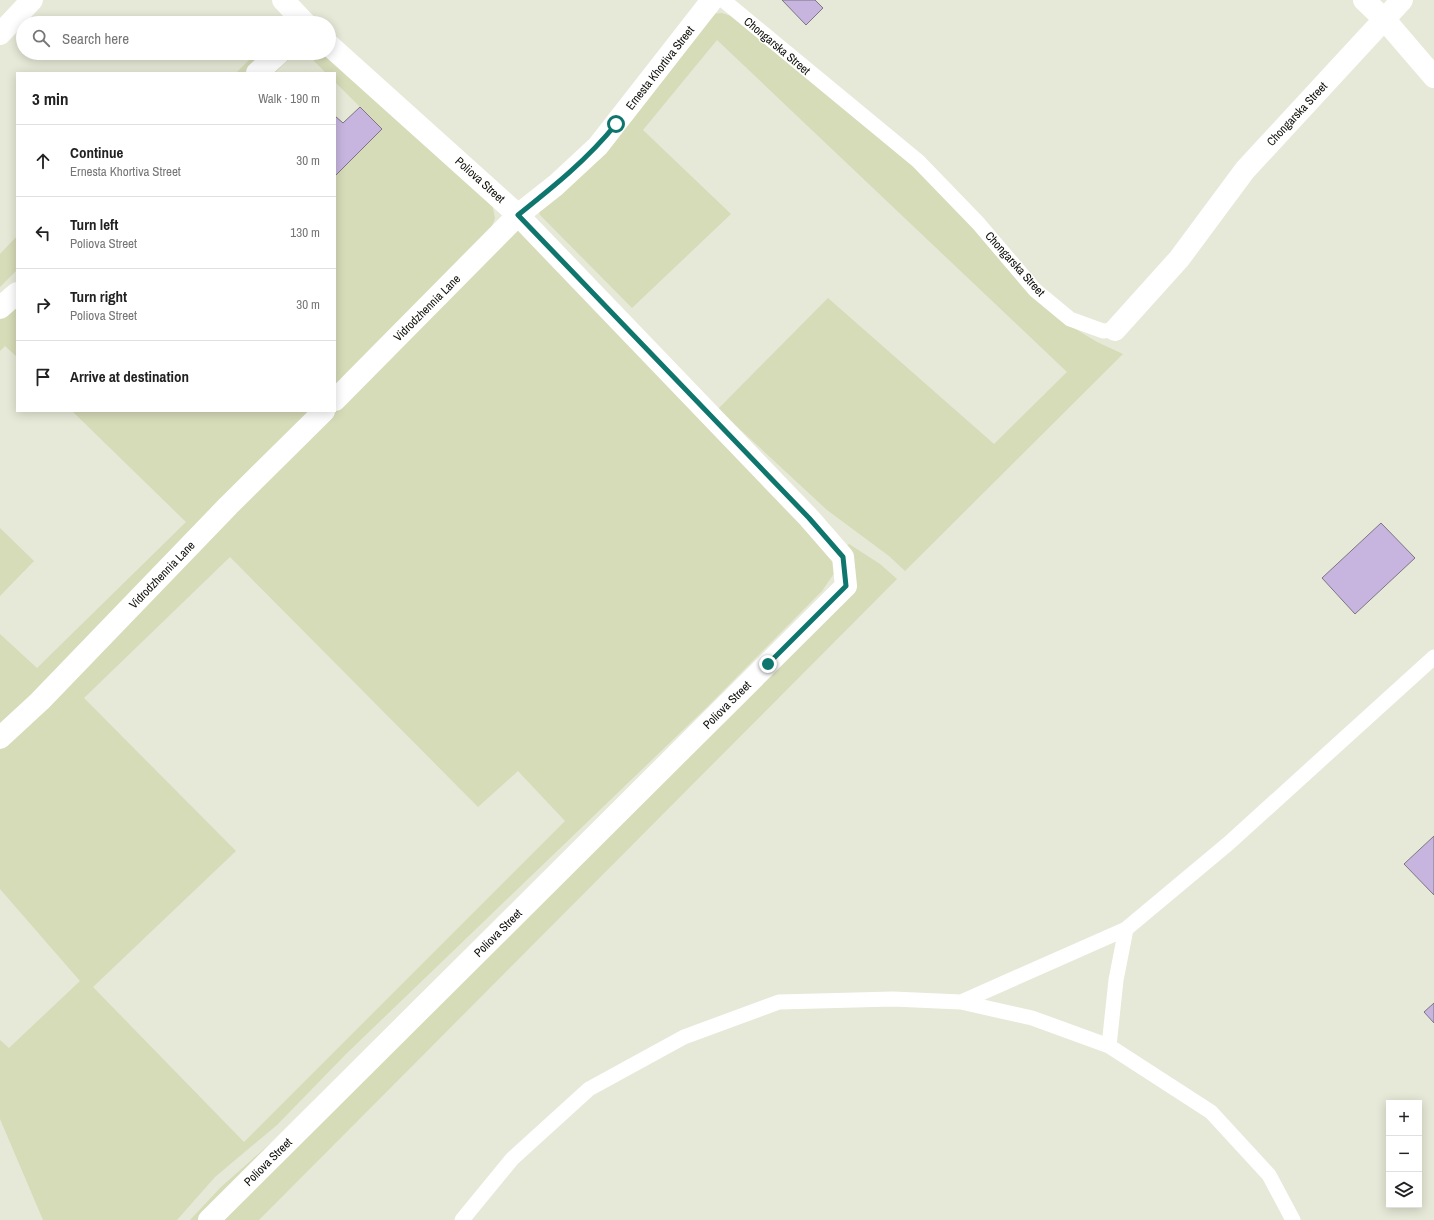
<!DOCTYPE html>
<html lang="en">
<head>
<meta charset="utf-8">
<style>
  :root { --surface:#fff; --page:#f6f6f6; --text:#222; --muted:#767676; --line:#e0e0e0 }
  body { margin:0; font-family:"Archivo Narrow",sans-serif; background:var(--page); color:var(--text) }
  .controls { position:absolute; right:12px; bottom:12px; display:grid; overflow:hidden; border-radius:0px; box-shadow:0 2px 10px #0003 }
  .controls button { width:36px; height:36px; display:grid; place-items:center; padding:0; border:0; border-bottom:1px solid var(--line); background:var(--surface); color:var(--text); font:20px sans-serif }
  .stop { position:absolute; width:12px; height:12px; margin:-9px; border:3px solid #0f766e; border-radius:50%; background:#fff }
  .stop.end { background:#0f766e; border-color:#fff; box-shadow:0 1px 4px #0008 }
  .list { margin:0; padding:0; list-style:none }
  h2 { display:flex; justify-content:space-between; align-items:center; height:52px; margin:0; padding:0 16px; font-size:17px }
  h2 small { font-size:13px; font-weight:400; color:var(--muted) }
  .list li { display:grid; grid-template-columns:26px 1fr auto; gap:12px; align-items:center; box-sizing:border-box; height:72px; padding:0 16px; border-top:1px solid var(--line) }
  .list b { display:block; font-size:15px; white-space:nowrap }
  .list p { margin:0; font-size:13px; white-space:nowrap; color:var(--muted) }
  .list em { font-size:13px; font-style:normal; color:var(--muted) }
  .icon { flex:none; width:22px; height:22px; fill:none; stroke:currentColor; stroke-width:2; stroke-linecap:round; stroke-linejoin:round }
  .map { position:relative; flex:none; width:1434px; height:1220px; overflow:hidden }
  .search { position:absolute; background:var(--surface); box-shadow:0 2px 10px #0003; left:16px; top:16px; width:320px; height:44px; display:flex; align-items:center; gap:10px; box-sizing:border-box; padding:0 14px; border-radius:22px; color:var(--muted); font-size:15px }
  .panel { position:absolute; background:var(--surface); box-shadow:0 2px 10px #0003; left:16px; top:72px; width:320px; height:340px; border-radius:0px }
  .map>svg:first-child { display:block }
  .grass { fill:#d6dbb8; fill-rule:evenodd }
  .building { fill:#c7b5df; stroke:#7b7584 }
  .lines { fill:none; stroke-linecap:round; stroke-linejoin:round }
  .lane { stroke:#fff; stroke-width:15 }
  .street { stroke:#fff; stroke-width:22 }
  .route { stroke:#0f766e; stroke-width:5 }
  .labels { text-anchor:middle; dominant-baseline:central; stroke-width:3; stroke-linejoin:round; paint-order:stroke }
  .street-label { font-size:12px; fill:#0f100a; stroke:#fff }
</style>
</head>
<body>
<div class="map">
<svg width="1434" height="1220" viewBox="0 0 1434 1220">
  <rect width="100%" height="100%" fill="#e6e9d7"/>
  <path class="grass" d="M722 13 734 17 926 173 1069 325 1097 342 1123 354 905 571 889 556 827 510 718 409 828 298 994 444 1067 372 717 40 643 130 731 214 632 308 540 215 538 208 711 14Z
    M256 53H295L275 73H236Z
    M306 53H329L491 199 495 218 491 229 335 391V176L382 129 335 82V73H326Z
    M519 224 833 538 835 572 822 591 708 706 346 1054 277 1125 215 1177 177 1220H43L0 1119V1040L9 1048 80 981 0 889V743L330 411H335V406ZM230 557 478 807 518 771 565 821 244 1142 93 987 236 851 84 698Z
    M17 236V270L0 287V254Z
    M17 284V357L5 346 0 351V301Z
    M72 411H315L0 728V634L37 668 186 522Z
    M0 528 34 561 0 596Z
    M849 544 880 564 897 579 259 1220H190L221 1187 281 1134 844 576 846 546Z"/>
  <path class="building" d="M782 0H815L823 8 806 25Z
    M360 107 382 129 335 176V116L343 123Z
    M1381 523 1415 558 1355 614 1322 578Z
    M1434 836V895L1404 864Z
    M1434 1003V1023L1424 1012Z"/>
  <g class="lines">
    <path class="lane" d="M723 0 918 161 978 223 1035 290 1070 319 1103 331 1115 330
      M961 1002 1126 929
      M1109 1046 1116 980 1126 929 1229 843 1434 657
      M462 1220 512 1159 589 1089 684 1037 779 1002 893 999 961 1002 1032 1018 1109 1046 1211 1112 1269 1175 1293 1220"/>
    <path class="street" d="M283 0 305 23
      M1364 0 1385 20 1434 77
      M0 34 32 0
      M257 73 279 53
      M0 308 17 293
      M1115 330 1179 259 1245 170 1402 0
      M335 400 518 215 556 185 598 146 712 0
      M0 738 40 701 228 506 324 411
      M209 1220 846 586 843 557 809 518 518 215 329 45"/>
  </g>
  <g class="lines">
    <path class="route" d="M616 124C588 159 553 187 518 215L809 518 843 557 846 586 768 664"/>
  </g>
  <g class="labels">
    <g class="street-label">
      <text transform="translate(777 46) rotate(40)">Chongarska Street</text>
      <text transform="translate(660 68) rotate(-52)">Ernesta Khortiva Street</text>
      <text transform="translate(1297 114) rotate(-47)">Chongarska Street</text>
      <text transform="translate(480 180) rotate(42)">Poliova Street</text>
      <text transform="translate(1015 264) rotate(48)">Chongarska Street</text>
      <text transform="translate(427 308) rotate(-45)">Vidrodzhennia Lane</text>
      <text transform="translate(162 575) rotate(-46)">Vidrodzhennia Lane</text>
      <text transform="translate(727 705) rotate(-45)">Poliova Street</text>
      <text transform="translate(498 933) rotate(-45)">Poliova Street</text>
      <text transform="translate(268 1162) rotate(-45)">Poliova Street</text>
    </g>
  </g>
</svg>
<div class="controls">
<button>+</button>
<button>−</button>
<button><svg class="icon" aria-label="layers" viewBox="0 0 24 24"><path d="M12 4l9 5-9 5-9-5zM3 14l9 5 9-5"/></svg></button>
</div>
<div class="stop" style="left:616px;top:124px"></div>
<div class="stop end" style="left:768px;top:664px"></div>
<div class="search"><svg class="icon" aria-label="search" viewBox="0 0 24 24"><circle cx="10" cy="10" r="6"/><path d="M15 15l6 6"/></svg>Search here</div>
<section class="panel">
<h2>3 min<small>Walk · 190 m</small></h2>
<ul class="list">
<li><svg class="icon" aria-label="ahead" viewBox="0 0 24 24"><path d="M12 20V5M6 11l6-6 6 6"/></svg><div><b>Continue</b><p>Ernesta Khortiva Street</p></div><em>30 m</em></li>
<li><svg class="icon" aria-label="left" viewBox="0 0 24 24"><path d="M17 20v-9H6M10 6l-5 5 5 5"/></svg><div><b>Turn left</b><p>Poliova Street</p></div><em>130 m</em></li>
<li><svg class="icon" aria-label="right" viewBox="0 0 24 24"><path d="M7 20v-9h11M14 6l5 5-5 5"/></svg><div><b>Turn right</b><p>Poliova Street</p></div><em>30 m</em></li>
<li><svg class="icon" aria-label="arrive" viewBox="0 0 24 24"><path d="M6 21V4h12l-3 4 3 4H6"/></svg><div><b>Arrive at destination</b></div></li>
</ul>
</section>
</div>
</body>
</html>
